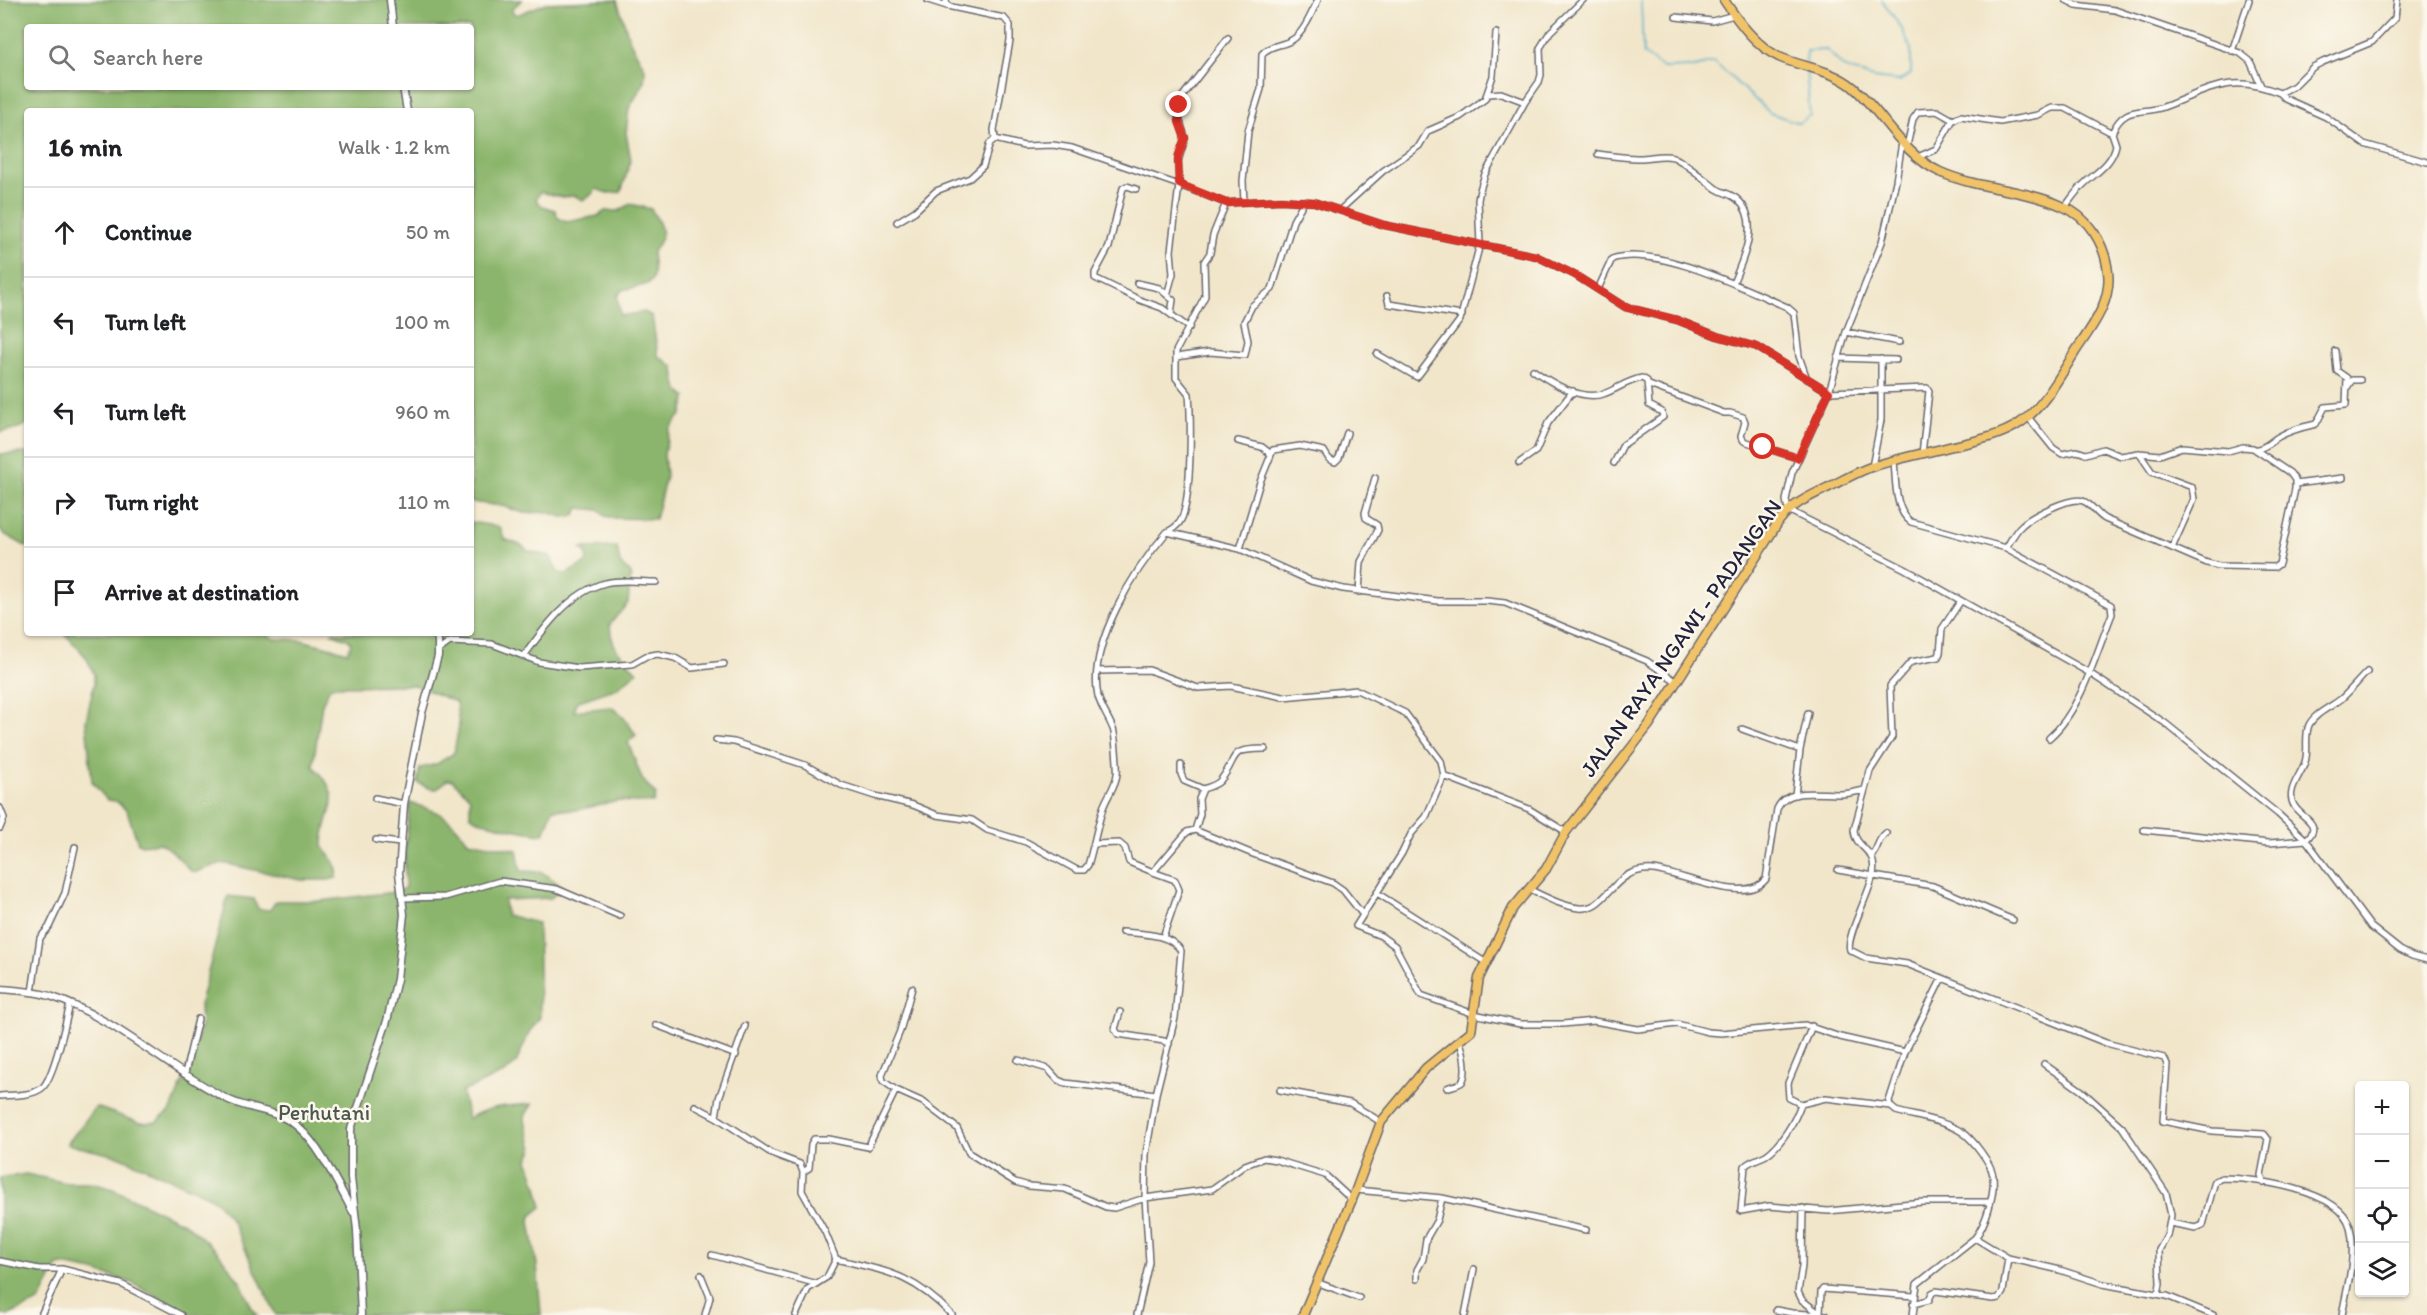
<!DOCTYPE html>
<html lang="en">
<head>
<meta charset="utf-8">
<style>
  :root { --surface:#fff; --page:#f6f6f6; --text:#202124; --muted:#757577; --line:#e0e0e0 }
  body { margin:0; font-family:Itim,sans-serif; background:var(--page); color:var(--text) }
  .controls { position:absolute; right:18px; bottom:18px; display:grid; overflow:hidden; border-radius:6px; box-shadow:0 2px 4px #0004 }
  .controls button { width:54px; height:54px; display:grid; place-items:center; padding:0; border:0; border-bottom:2px solid var(--line); background:var(--surface); color:var(--text); font:30px sans-serif }
  .stop { position:absolute; width:18px; height:18px; margin:-14px; border:4px solid #d93025; border-radius:50%; background:#fff }
  .stop.end { background:#d93025; border-color:#fff; box-shadow:0 2px 6px #0008 }
  .list { margin:0; padding:0; list-style:none }
  h2 { display:flex; justify-content:space-between; align-items:center; height:78px; margin:0; padding:0 24px; font-size:26px }
  h2 small { font-size:20px; font-weight:400; color:var(--muted) }
  .list li { display:grid; grid-template-columns:39px 1fr auto; gap:18px; align-items:center; box-sizing:border-box; height:90px; padding:0 24px; border-top:2px solid var(--line) }
  .list b { display:block; font-size:22px; white-space:nowrap }
  .list em { font-size:20px; font-style:normal; color:var(--muted) }
  .icon { flex:none; width:33px; height:33px; fill:none; stroke:currentColor; stroke-width:2; stroke-linecap:round; stroke-linejoin:round }
  .map { position:relative; flex:none; width:2427px; height:1315px; overflow:hidden }
  .search { position:absolute; background:var(--surface); box-shadow:0 2px 4px #0004; left:24px; top:24px; width:450px; height:66px; display:flex; align-items:center; gap:15px; box-sizing:border-box; padding:0 21px; border-radius:6px; color:var(--muted); font-size:22px }
  .panel { position:absolute; background:var(--surface); box-shadow:0 2px 4px #0004; left:24px; top:108px; width:450px; height:528px; border-radius:6px }
  .map>svg:first-child { display:block }
  .forest { fill:#8bb56c; stroke:#566c54; stroke-width:1.5; fill-rule:evenodd }
  .lines { fill:none; stroke-linecap:round; stroke-linejoin:round }
  .stream { stroke:#49a9c8; stroke-width:1.5 }
  .minor-casing { stroke:#6a676d; stroke-width:8 }
  .tertiary-casing { stroke:#6a676d; stroke-width:9 }
  .trunk-casing { stroke:#6a676d; stroke-width:11 }
  .minor { stroke:#fff; stroke-width:5 }
  .tertiary { stroke:#fff; stroke-width:6 }
  .trunk { stroke:#f1c369; stroke-width:8 }
  .route { stroke:#d93025; stroke-width:8 }
  .labels { text-anchor:middle; dominant-baseline:central; stroke-width:5; stroke-linejoin:round; paint-order:stroke }
  .street-label { font-size:22px; fill:#22223b; stroke:#fbf7ec }
  .park-label { font-size:22px; fill:#4c574e; stroke:#fbf7ec }
</style>
</head>
<body>
<div class="map">
<svg width="2427" height="1315" viewBox="0 0 2427 1315">
  <rect width="100%" height="100%" fill="#fbf7ec"/>
  <filter id="ink" filterUnits="userSpaceOnUse"><feTurbulence type="fractalNoise" baseFrequency=".0167" numOctaves="2"/><feDisplacementMap in="SourceGraphic" scale="12" xChannelSelector="R" yChannelSelector="G"/><feConvolveMatrix kernelMatrix="1 2 1 2 8 2 1 2 1" color-interpolation-filters="sRGB"/></filter>
  <filter id="wash" filterUnits="userSpaceOnUse"><feTurbulence type="fractalNoise" baseFrequency=".008" numOctaves="4" result="noise"/><feDisplacementMap in="SourceGraphic" scale="24" xChannelSelector="R" yChannelSelector="G"/><feGaussianBlur stdDeviation="1.35" result="paint"/><feColorMatrix in="noise" values="0 0 0 0 0 0 0 0 0 0 0 0 0 0 0 0 0 1.4 0 .05"/><feComposite in="paint" operator="in"/></filter>
  <g filter="url(#wash)">
    <rect width="100%" height="100%" fill="#f1e6ca"/>
    <path class="forest" d="M0 0H522L512 9 513 13 517 15 546 3 617 0 630 41 645 69 644 83 629 108 626 133 631 160 621 192 608 193 596 189 590 196 583 200 575 196 562 197 540 192 536 200 542 206 555 210 558 218 567 222 598 216 605 211H619L630 204 651 209C663 229 667 233 652 253 656 287 654 283 622 290L617 297 621 316 644 312 652 316 658 356 674 367C675 378 675 390 686 397L682 414 670 428 664 454 666 476 655 519 614 518 605 516 599 510 579 508 574 516 562 517 548 512 524 513 502 506 471 502V111H27V424L16 429 0 432ZM27 27H471V87H27Z
      M27 453V547L4 534 0 529V454Z
      M471 522 500 527 504 539 521 545 528 551 550 556 558 573 566 574 586 563 587 555 581 548 617 547 620 564 631 573 628 603 610 624C611 649 621 654 637 672L617 688 576 702 574 711 610 707C622 712 629 725 636 735L628 742 642 779 656 795 653 803 618 801 577 810 553 809 544 834C531 833 477 824 470 815V797L452 780H447L437 789 428 788 417 782 420 768 437 764 454 753 459 726 456 702 414 685 335 686 330 687 322 704 313 766C349 801 323 809 323 847 332 858 339 864 337 878L328 880H301L222 863 196 872 191 871 171 850 159 843 142 845 138 843 127 811 116 801 107 800 92 782 86 721 94 684V674L86 657 64 633H265L274 639 301 640 348 652 351 644 349 640 331 633H471Z
      M410 803C442 813 447 814 468 841L517 850 521 871 542 872 563 887 551 898 504 900 506 915 538 923 540 1017 530 1031 516 1063 506 1072 462 1092 468 1119C488 1105 509 1106 532 1104L525 1116V1120L533 1149 528 1160C535 1176 538 1191 542 1207L531 1216 530 1221 537 1265 541 1315H276L232 1221 217 1202 208 1196 121 1157 67 1144 96 1107 141 1123 156 1122 171 1110 191 1062 201 1025 200 1003 228 896 254 899 258 909 270 910 276 901H320L395 892 405 888V853Z
      M26 1174 67 1183H92L113 1189 187 1225 217 1251 241 1283 252 1308 258 1315H191L132 1283 94 1271 63 1265 58 1266 39 1302 9 1315H0V1178Z"/>
    <g class="lines">
      <path class="stream" d="M1641 0 1643 54 1663 68 1695 67 1714 62 1770 113 1799 123 1810 115 1806 70
        M1806 62 1807 51 1827 50 1843 67 1873 78 1899 81 1911 74V49L1902 29 1882 0"/>
    </g>
  </g>
  <g filter="url(#ink)">
    <g class="lines">
      <defs>
        <path id="minor" d="M928 0 947 6
          M946 0 947 6 1004 18 1010 25V41L994 130 995 139
          M2066 0 2076 5 2115 10 2240 53 2250 61 2261 86
          M1676 17 1712 21 1734 15
          M2232 51 2249 0
          M2280 93 2286 99 2326 117 2364 144 2427 162
          M1489 94 1501 93 1525 102
          M1902 142 1896 181 1882 242 1846 332 1829 392 1792 473 1786 500 1788 510 1905 569 2088 672 2165 723 2278 814 2306 840 2371 927 2400 950 2412 956 2427 960
          M1907 146 1913 119 1918 112 1937 111 1953 120
          M1598 154C1612 156 1626 158 1640 158 1650 158 1663 154 1673 157 1682 160 1705 180 1714 187 1721 193 1731 193 1738 200 1761 221 1743 260 1733 283
          M1918 157 1936 149 1953 120 1961 116 2000 122 2038 115 2052 108H2065L2112 133C2125 103 2142 116 2166 106 2211 89 2230 73 2280 93L2294 86 2313 67 2323 62 2372 42 2395 18 2397 0
          M1136 189 1127 186 1123 188 1109 247 1095 273V278L1140 300 1162 308 1189 328
          M1244 202 1243 181 1248 131 1261 89 1262 54C1269 45 1282 46 1292 40 1304 33 1312 12 1318 0
          M2065 207C2071 199 2076 191 2083 185 2096 172 2112 164 2116 145L2112 133
          M1340 210 1383 171 1419 146 1428 131 1460 117 1485 99 1493 76 1496 33
          M897 222 915 211 936 191 970 178 983 166 990 143 995 139 1024 146 1053 145 1072 148 1179 185 1226 203 1281 200 1314 202 1384 225 1536 256 1575 275 1625 307 1677 320 1717 336 1757 347 1829 392 1927 388 1929 391 1922 454
          M1137 283 1159 288 1173 300 1171 314
          M1598 289 1612 259C1656 244 1745 289 1787 307L1794 313 1799 356 1807 379
          M1167 295 1173 274 1171 251 1179 185 1178 161 1185 138 1177 111 1182 97 1228 38
          M1387 296 1389 304 1462 315
          M1846 332 1899 342
          M1377 354 1417 377 1460 320 1480 244 1478 200 1480 190 1485 174 1525 102 1539 82 1541 75 1540 48 1550 32 1583 0
          M1176 357 1210 352 1245 355 1248 341 1244 322 1252 306 1272 289 1293 221 1304 201
          M1838 358 1896 360
          M1533 370C1550 382 1581 401 1603 394 1616 390 1628 380 1642 378L1647 381 1649 405 1662 412 1663 417 1623 445 1614 463
          M1649 385 1724 413H1730L1743 417 1745 422 1741 436 1744 441 1798 458
          M2348 386 2352 380H2360
          M1238 441 1262 447 1271 454
          M2257 449C2266 448 2271 441 2278 437 2290 430 2303 427 2316 424L2325 407 2346 405 2347 378 2337 371 2335 351
          M2139 453 2152 472 2192 487 2194 499 2172 548
          M1894 461C1896 480 1894 510 1911 522L2006 548 2111 605 2112 614C2096 653 2081 711 2049 738
          M1519 463 1536 451 1548 423 1573 391
          M1872 467 1881 420V359
          M2295 484 2343 478
          M1167 532C1173 529 1178 526 1181 520 1192 498 1191 420 1189 394L1176 378V351L1205 296 1204 262 1210 253 1213 235 1226 203
          M2006 548C2011 540 2015 531 2022 525 2032 516 2071 496 2083 501 2092 504 2096 514 2105 519L2207 563 2219 566 2275 567 2279 564 2295 489V480L2290 473 2253 448 2243 447 2228 451 2182 447 2160 455 2139 453 2121 456 2103 449 2086 454 2077 451 2062 454 2053 448 2028 417
          M1240 549 1260 482 1273 450 1300 446 1324 451 1329 459 1335 462 1339 458 1347 433
          M1359 592 1361 562 1378 530 1377 525 1366 518 1365 513 1375 478
          M1960 602 1942 629 1940 653 1938 657 1911 662 1890 686 1892 737 1870 771 1854 830C1855 850 1878 848 1873 875 1870 892 1845 939 1850 950L1866 958 1907 964 2106 1043 2164 1058 2167 1064 2163 1121 2212 1131 2264 1134 2268 1139 2261 1175 2264 1183
          M439 650 450 642 492 644 539 662 579 668 632 664 646 656 658 654 675 658 692 668 724 664
          M524 656C544 628 570 592 605 583 621 579 640 582 656 582
          M1097 671 1149 670 1198 688 1231 686 1283 697 1357 690 1405 713 1441 761 1444 776
          M1742 729 1800 750
          M716 740 734 742 805 765 841 785 875 796 913 805 937 815 972 820 987 830 1026 842 1077 870H1084L1088 865C1094 846 1097 826 1103 808 1107 796 1116 786 1117 774 1118 769 1115 733 1113 729 1109 718 1101 708 1098 696 1087 645 1135 569 1167 532L1240 549 1311 581 1343 589 1438 601H1487L1505 603 1647 661 1677 682
          M1181 765V774L1184 781 1203 789
          M1795 795 1800 750 1808 713
          M375 798 404 804
          M0 808 4 818 0 828
          M1195 830 1200 814 1199 799 1203 789C1208 787 1215 786 1220 781 1240 757 1225 749 1265 749
          M2144 830 2269 843 2306 840C2329 818 2286 818 2292 791 2294 781 2302 772 2305 762 2309 750 2304 737 2309 725 2315 713 2331 707 2341 699 2350 691 2358 681 2367 672
          M1566 832 1529 809 1444 776 1426 817 1411 834 1402 853 1356 926 1381 936 1395 946 1421 995 1474 1014 1520 1024H1563L1594 1021 1638 1029 1677 1024 1708 1032 1721 1033 1805 1025 1840 1037 1905 1052
          M376 840 400 843
          M1095 844 1119 843 1125 848 1129 862 1153 872 1187 832 1195 830 1253 854 1333 883 1343 890 1363 915
          M1872 855C1879 848 1877 839 1886 833
          M1838 870 1933 886 2013 920
          M1153 872 1175 880 1179 890 1163 937
          M1528 889C1544 896 1561 906 1579 908 1609 911 1611 867 1653 870 1681 873 1746 906 1766 879L1777 809C1787 786 1821 795 1840 794 1848 794 1856 792 1864 790
          M1377 893 1485 962
          M402 898 445 897 500 881 557 889 620 916
          M1122 932C1141 934 1170 933 1181 951L1175 1018 1156 1094 1146 1154 1145 1198 1149 1262 1137 1315
          M1942 978 1905 1052 1889 1101 1890 1106 1896 1111C1917 1117 1942 1120 1962 1132 1972 1138 1992 1164 1993 1176 1995 1194 1986 1224 1975 1238
          M32 992 40 938 49 927 65 893 75 847
          M1120 1012 1115 1029 1118 1034 1164 1041 1169 1044
          M656 1025 736 1055
          M745 1026 719 1098 716 1117 771 1153 800 1164 803 1172 802 1191 825 1232 836 1259 827 1277 808 1289 796 1315
          M1812 1026 1788 1083 1789 1098 1801 1104 1826 1098 1890 1106
          M1018 1060 1048 1069 1058 1080 1065 1083 1156 1094
          M2044 1064 2082 1091 2122 1127 2166 1193 2171 1215 2167 1236 2159 1250 2160 1284 2158 1294
          M185 1073 198 1019
          M1447 1088C1451 1086 1459 1085 1462 1082 1468 1073 1464 1050 1459 1041
          M896 1090 883 1081 882 1075 900 1031 912 988
          M1280 1090 1350 1103 1381 1122
          M0 1096C12 1095 32 1096 42 1088 54 1078 66 1021 70 1004
          M1801 1104C1795 1121 1781 1145 1766 1155 1759 1159 1751 1160 1745 1166L1741 1211 1769 1206 1828 1211 1923 1202H1989
          M695 1106 716 1117
          M803 1172 809 1168 811 1144 814 1139H829L868 1147 896 1090 923 1102 957 1128 969 1153 1015 1182 1029 1186 1065 1189 1106 1207 1114 1208 1145 1198 1212 1189 1245 1165 1264 1158 1276 1160 1325 1175 1352 1200
          M1356 1190 1442 1198 1586 1230
          M1803 1208 1802 1266 1798 1292 1802 1300 1820 1314
          M2170 1223 2196 1228 2203 1225 2215 1181 2222 1178C2253 1178 2341 1190 2350 1227 2357 1256 2347 1287 2342 1315
          M712 1255 814 1283
          M836 1259C889 1272 912 1274 952 1315
          M0 1261 39 1269H62L121 1284 181 1315
          M701 1275 710 1297 705 1315
          M1417 1279V1270L1423 1259 1426 1239 1437 1220 1442 1198
          M1316 1282 1359 1298
          M1913 1304 1929 1300 1932 1293 1936 1291 1993 1299 1999 1298 2003 1292 2008 1258
          M1776 1310 1792 1313 1826 1315
          M1820 1314 1821 1292 1823 1289 1914 1296
          M41 1315 62 1269
          M1465 1315 1474 1269
          M1913 1315 1917 1284 1975 1238 2008 1258 2060 1270 2103 1284 2167 1296 2213 1315"/>
        <path id="tertiary" d="M390 0 393 27
          M403 87 407 111
          M0 989C17 990 33 991 50 996 116 1018 166 1068 227 1099 251 1111 278 1109 299 1128 320 1146 339 1187 353 1212
          M361 1315 357 1230 351 1178V1129L387 1021 397 979 404 914 399 873 404 804 422 713 438 656V641L436 633"/>
        <path id="trunk" d="M1303 1315 1356 1190 1381 1122 1426 1068 1471 1031 1479 978 1513 908 1546 869 1566 832 1649 725 1779 521C1792 504 1810 496 1829 487 1843 480 1857 472 1871 467 1898 458 1926 453 1953 446 1976 441 2001 436 2020 423 2045 406 2061 374 2077 349 2092 327 2112 301 2108 272 2105 244 2089 217 2062 206 2024 189 1978 189 1940 172 1903 155 1883 113 1853 87 1831 69 1804 68 1779 57 1756 46 1738 21 1724 0"/>
      </defs>
      <use href="#minor" class="minor-casing"/>
      <use href="#tertiary" class="tertiary-casing"/>
      <use href="#trunk" class="trunk-casing"/>
      <use href="#minor" class="minor"/>
      <use href="#tertiary" class="tertiary"/>
      <use href="#trunk" class="trunk"/>
    </g>
  </g>
  <g class="lines" filter="url(#ink)">
    <path class="route" d="M1179 105V122L1185 138 1178 157 1179 184 1226 203 1281 200 1314 202 1384 225 1536 256 1575 275 1625 307 1677 320 1717 336 1757 347 1829 392 1798 458 1763 447"/>
  </g>
  <g class="labels">
    <g class="street-label">
      <text transform="translate(1681 638) rotate(-55)">JALAN RAYA NGAWI - PADANGAN</text>
    </g>
    <g class="park-label">
      <text x="324" y="1112">Perhutani</text>
    </g>
  </g>
</svg>
<div class="controls">
<button>+</button>
<button>−</button>
<button><svg class="icon" aria-label="locate" viewBox="0 0 24 24"><circle cx="12" cy="12" r="6"/><path d="M12 2v4M12 18v4M2 12h4M18 12h4"/></svg></button>
<button><svg class="icon" aria-label="layers" viewBox="0 0 24 24"><path d="M12 4l9 5-9 5-9-5zM3 14l9 5 9-5"/></svg></button>
</div>
<div class="stop" style="left:1763px;top:447px"></div>
<div class="stop end" style="left:1179px;top:105px"></div>
<div class="search"><svg class="icon" aria-label="search" viewBox="0 0 24 24"><circle cx="10" cy="10" r="6"/><path d="M15 15l6 6"/></svg>Search here</div>
<section class="panel">
<h2>16 min<small>Walk · 1.2 km</small></h2>
<ul class="list">
<li><svg class="icon" aria-label="ahead" viewBox="0 0 24 24"><path d="M12 20V5M6 11l6-6 6 6"/></svg><div><b>Continue</b></div><em>50 m</em></li>
<li><svg class="icon" aria-label="left" viewBox="0 0 24 24"><path d="M17 20v-9H6M10 6l-5 5 5 5"/></svg><div><b>Turn left</b></div><em>100 m</em></li>
<li><svg class="icon" aria-label="left" viewBox="0 0 24 24"><path d="M17 20v-9H6M10 6l-5 5 5 5"/></svg><div><b>Turn left</b></div><em>960 m</em></li>
<li><svg class="icon" aria-label="right" viewBox="0 0 24 24"><path d="M7 20v-9h11M14 6l5 5-5 5"/></svg><div><b>Turn right</b></div><em>110 m</em></li>
<li><svg class="icon" aria-label="arrive" viewBox="0 0 24 24"><path d="M6 21V4h12l-3 4 3 4H6"/></svg><div><b>Arrive at destination</b></div></li>
</ul>
</section>
</div>
</body>
</html>
